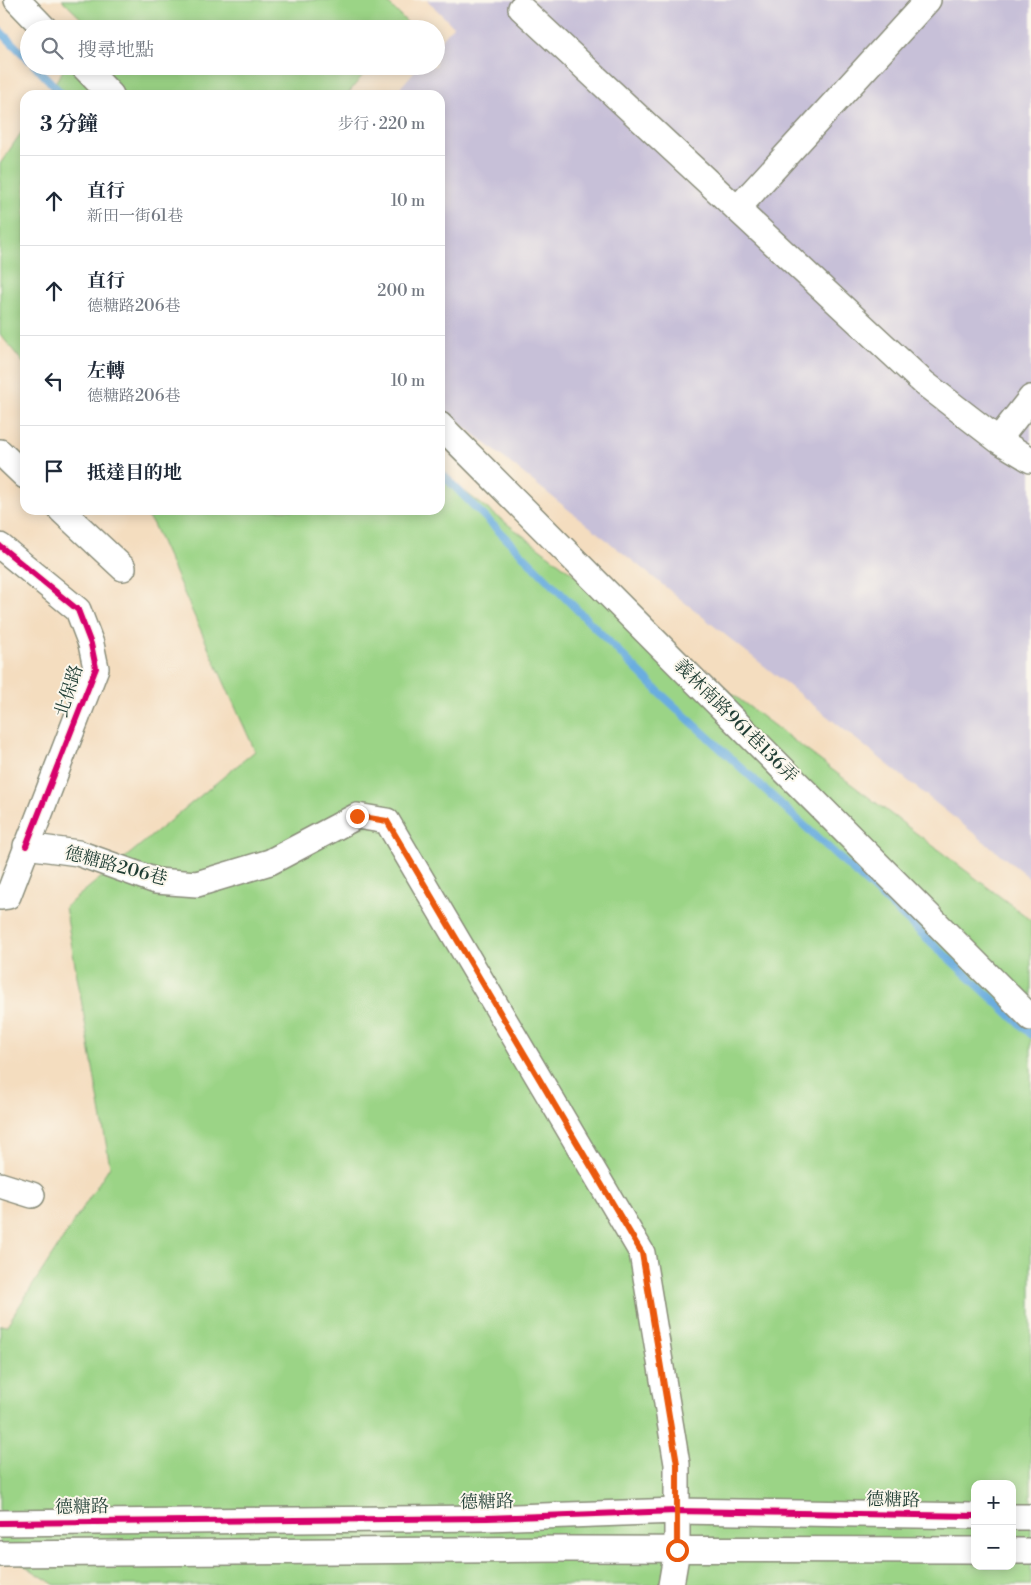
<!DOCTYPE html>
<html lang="zh-TW">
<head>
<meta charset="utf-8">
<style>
  :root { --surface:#fff; --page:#f6f6f7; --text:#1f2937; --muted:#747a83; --line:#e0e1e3 }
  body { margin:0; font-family:"Libre Bodoni","Noto Serif TC",serif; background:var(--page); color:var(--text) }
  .controls { position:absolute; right:15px; bottom:15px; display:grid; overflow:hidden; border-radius:10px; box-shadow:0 2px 12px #0003 }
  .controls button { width:45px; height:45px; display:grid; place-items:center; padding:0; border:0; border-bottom:1px solid var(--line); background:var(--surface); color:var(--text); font:25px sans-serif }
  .stop { position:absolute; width:15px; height:15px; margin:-11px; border:4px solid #ea580c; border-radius:50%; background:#fff }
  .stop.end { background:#ea580c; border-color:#fff; box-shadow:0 1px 5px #0008 }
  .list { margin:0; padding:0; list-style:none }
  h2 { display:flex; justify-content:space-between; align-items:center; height:65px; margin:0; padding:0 20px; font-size:21px }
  h2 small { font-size:16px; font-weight:400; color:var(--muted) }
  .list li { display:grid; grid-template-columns:32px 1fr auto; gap:15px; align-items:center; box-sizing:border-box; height:90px; padding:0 20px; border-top:1px solid var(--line) }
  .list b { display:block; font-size:19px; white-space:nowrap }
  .list p { margin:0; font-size:16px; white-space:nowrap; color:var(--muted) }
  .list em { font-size:16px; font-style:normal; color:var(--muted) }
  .icon { flex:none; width:28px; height:28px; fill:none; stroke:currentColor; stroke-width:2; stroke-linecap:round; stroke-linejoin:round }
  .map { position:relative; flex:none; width:1031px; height:1585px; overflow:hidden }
  .search { position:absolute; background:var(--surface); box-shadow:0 2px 12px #0003; left:20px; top:20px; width:425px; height:55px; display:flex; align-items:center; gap:12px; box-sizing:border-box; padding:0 18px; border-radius:28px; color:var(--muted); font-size:19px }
  .panel { position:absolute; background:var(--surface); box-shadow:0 2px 12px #0003; left:20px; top:90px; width:425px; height:425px; border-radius:15px }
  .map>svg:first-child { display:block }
  .industrial { fill:#c7c0d8 }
  .green { fill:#9bd486; stroke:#5d885d; fill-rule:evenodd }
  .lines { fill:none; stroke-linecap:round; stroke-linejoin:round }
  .stream { stroke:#6aaddf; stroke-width:8 }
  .minor-casing { stroke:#8a8d7a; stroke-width:28 }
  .minor { stroke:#fff; stroke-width:25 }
  .cycleway-casing { stroke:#fbf7ec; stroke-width:9 }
  .cycleway { stroke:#d6006c; stroke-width:6 }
  .route { stroke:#ea580c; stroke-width:6 }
  .labels { text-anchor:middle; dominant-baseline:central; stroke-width:4; stroke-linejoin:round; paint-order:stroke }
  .street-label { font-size:18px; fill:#1f3d34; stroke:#fbf7ec }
</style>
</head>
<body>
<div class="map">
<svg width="1031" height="1585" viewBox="0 0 1031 1585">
  <rect width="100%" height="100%" fill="#fbf7ec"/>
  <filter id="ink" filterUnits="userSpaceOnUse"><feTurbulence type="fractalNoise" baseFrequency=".02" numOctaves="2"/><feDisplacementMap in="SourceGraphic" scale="10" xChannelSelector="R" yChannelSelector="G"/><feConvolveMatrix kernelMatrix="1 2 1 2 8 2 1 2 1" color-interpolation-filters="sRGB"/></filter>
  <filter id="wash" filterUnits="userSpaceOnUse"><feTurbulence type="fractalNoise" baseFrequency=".0096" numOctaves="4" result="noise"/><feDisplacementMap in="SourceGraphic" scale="20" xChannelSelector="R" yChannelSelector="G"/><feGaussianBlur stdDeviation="1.12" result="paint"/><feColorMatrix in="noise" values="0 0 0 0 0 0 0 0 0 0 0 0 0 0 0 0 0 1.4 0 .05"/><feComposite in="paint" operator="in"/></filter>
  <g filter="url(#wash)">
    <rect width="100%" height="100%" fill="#f4ddbf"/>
    <path class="industrial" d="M427 0H1031V879L440 407V95H394L419 66H436V46L453 26Z"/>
    <path class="green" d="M62 0H385L407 22 401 29H92Z
      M66 66H370L347 95H47Z
      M25 127V365L0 334V164Z
      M440 473 1031 920V1585H55L0 1550V1326L7 1325 110 1166 65 907 255 751 153 524 141 510H440ZM975 1484H1012V1566H975Z"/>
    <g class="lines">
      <path class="stream" d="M0 31 29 60
        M35 66 63 95
        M440 472 660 693 1031 1034"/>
    </g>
  </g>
  <g filter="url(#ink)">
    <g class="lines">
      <defs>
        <path id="minor" d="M17 0 45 29
          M521 8 924 383 998 440 1031 460
          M83 66 111 95
          M737 209 928 0
          M440 425 1031 1018
          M998 440 1031 398
          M0 452 25 476
          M61 510 123 568
          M0 546 78 610 91 644 96 668 8 896 0 897
          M26 846 78 853 156 881 197 884 270 862 357 816 387 821 642 1253 677 1464V1550L671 1585
          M0 1185 32 1195
          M1012 1517H1031
          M0 1523 487 1518 676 1511 975 1516
          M1012 1551H1031
          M0 1554 564 1549 975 1550"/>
      </defs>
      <use href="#minor" class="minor-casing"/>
      <use href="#minor" class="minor"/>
      <defs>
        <path id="cycleway" d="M0 546 78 610 91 644 96 668 26 846
          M0 1523 487 1518 676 1511 975 1516"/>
      </defs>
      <use href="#cycleway" class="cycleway-casing"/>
      <use href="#cycleway" class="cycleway"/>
    </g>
  </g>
  <g class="lines" filter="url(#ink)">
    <path class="route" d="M357 816 387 821 642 1253 677 1464V1550"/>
  </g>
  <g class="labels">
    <g class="street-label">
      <text transform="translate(69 691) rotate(-72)">北保路</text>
      <text transform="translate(736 721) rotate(45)">義林南路961巷136弄</text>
      <text transform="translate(116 866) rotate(15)">德糖路206巷</text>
      <text transform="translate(893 1500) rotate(1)">德糖路</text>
      <text transform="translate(487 1502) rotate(-1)">德糖路</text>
      <text transform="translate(82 1507) rotate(-1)">德糖路</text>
    </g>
  </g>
</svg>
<div class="controls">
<button>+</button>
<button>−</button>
</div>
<div class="stop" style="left:677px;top:1550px"></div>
<div class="stop end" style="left:357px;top:816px"></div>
<div class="search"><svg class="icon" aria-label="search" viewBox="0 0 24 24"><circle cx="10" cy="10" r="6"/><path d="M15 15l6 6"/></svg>搜尋地點</div>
<section class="panel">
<h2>3 分鐘<small>步行 · 220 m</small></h2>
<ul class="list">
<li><svg class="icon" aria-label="ahead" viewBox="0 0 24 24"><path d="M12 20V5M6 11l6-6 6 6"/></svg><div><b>直行</b><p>新田一街61巷</p></div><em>10 m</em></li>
<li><svg class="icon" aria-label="ahead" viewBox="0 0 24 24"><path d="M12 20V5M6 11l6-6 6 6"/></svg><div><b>直行</b><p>德糖路206巷</p></div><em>200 m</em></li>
<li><svg class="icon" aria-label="left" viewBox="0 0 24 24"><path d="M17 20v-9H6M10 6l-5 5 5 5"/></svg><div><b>左轉</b><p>德糖路206巷</p></div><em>10 m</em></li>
<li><svg class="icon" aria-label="arrive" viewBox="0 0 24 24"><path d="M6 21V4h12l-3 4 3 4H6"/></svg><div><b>抵達目的地</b></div></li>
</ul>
</section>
</div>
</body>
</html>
